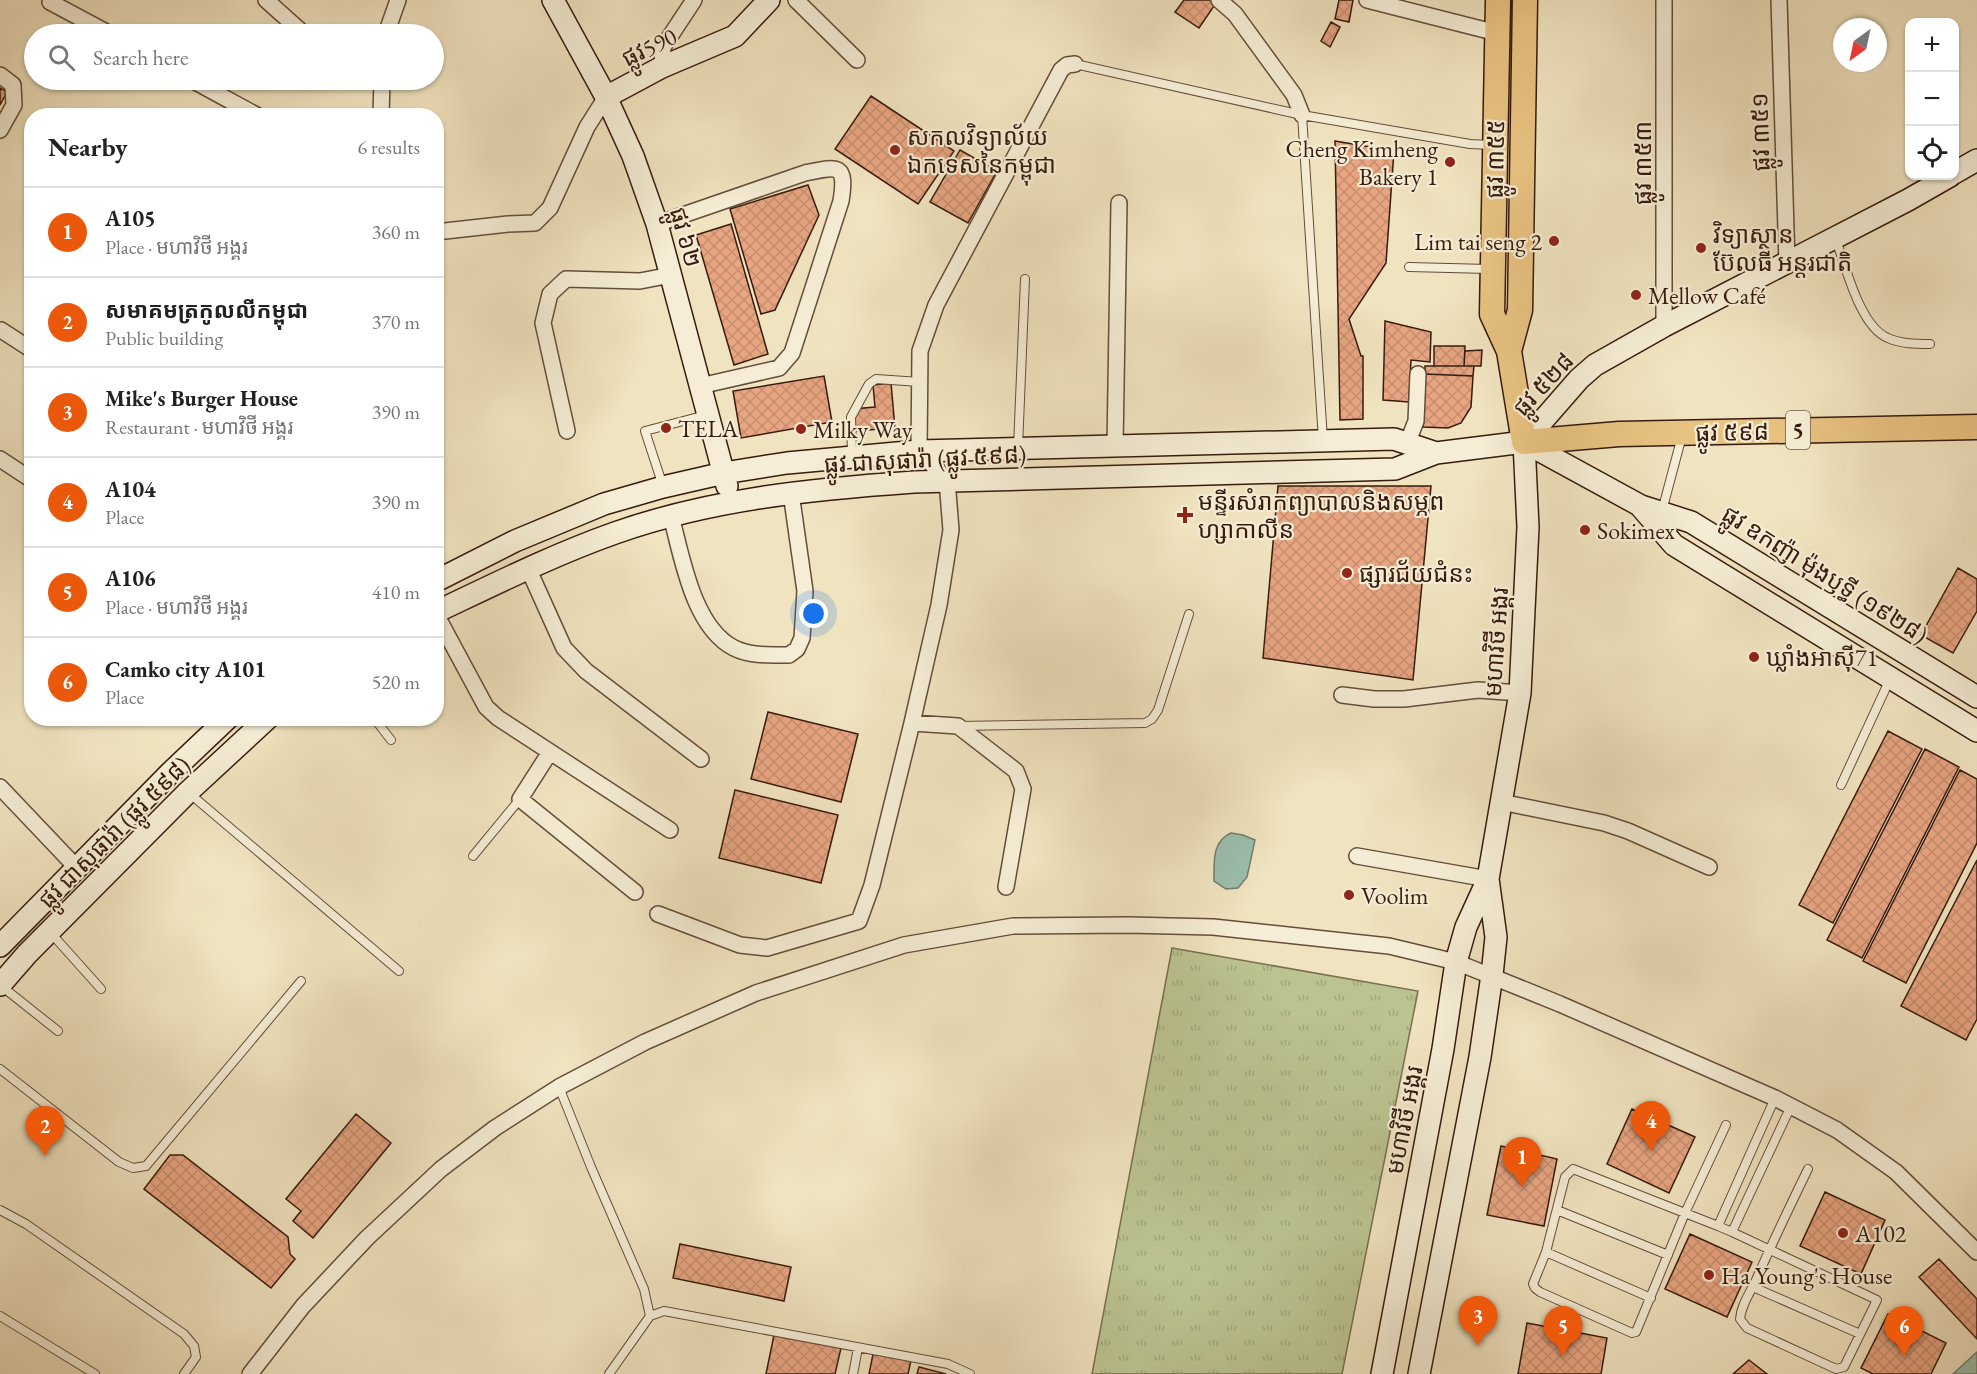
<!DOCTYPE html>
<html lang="en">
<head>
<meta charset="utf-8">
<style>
  :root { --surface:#fff; --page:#f2f2f2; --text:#222; --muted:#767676; --line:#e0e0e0; --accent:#ea580c }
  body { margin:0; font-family:"EB Garamond","Noto Sans Khmer",serif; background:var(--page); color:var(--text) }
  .controls { position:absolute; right:18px; top:18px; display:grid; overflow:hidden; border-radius:12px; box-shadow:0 2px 4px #0004 }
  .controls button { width:54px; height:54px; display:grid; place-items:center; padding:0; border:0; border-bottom:2px solid var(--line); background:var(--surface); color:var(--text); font:30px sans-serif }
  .compass { position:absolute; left:1833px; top:18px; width:54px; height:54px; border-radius:50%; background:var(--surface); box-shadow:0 2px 4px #0004; rotate:213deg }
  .you { position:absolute; left:814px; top:614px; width:21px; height:21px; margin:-15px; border:4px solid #fff; border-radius:50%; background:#1a73e8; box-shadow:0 0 0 9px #1a73e833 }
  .badge { display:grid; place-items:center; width:39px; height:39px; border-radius:50%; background:var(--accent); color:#fff; font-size:20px; font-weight:700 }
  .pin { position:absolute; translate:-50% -50px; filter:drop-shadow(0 2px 3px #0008) }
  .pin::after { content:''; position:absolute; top:32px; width:21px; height:18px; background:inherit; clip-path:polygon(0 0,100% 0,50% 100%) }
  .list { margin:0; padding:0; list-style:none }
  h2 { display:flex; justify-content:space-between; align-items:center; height:78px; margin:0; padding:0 24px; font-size:26px }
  h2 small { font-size:20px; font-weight:400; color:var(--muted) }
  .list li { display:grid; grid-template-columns:39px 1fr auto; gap:18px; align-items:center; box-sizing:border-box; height:90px; padding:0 24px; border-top:2px solid var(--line) }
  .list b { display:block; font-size:22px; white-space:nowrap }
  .list p { margin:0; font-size:20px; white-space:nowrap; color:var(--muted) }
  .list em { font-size:20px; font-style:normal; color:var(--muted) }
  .icon { flex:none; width:33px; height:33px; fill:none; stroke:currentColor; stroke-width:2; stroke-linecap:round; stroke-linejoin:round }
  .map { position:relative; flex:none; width:1977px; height:1374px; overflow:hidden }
  .search { position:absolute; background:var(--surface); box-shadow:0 2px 4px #0004; left:24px; top:24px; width:420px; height:66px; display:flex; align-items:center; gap:15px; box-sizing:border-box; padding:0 21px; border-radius:33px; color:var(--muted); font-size:22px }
  .panel { position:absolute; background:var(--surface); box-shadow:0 2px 4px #0004; left:24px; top:108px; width:420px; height:618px; border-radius:24px }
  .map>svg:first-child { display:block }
  .grass { fill:url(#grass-tufts); stroke:#796f4f; stroke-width:1.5 }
  .water { fill:#9bbeae; stroke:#737d6e; stroke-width:1.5 }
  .building { fill:url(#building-cross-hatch); stroke:#371b0e; stroke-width:1.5 }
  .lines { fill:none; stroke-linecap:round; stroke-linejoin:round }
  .lane-casing { stroke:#654d3a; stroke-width:10 }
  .street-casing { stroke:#654d3a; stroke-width:18 }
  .secondary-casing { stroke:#371b0e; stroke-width:24 }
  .primary-casing { stroke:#371b0e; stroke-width:27 }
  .lane { stroke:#f5edd5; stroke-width:8 }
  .street { stroke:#f5edd5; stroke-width:15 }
  .secondary { stroke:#f5edd5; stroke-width:21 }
  .primary { stroke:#e8c280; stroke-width:24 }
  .poi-dot { fill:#8f2418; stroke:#f5edd5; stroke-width:2 }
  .labels { text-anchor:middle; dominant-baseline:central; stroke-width:4.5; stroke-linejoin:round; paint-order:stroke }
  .shield { fill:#f5edd5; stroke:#705a4a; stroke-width:1.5 }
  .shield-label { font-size:22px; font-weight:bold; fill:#371b0e }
  .street-label { font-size:24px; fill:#371b0e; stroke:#f5edd5 }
  .poi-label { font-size:24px; fill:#371b0e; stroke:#f5edd5; text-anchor:start }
</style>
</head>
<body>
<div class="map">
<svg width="1977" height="1374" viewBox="0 0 1977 1374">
  <defs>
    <pattern id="grass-tufts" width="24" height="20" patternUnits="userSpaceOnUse" patternTransform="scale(1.5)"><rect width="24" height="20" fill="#bbc390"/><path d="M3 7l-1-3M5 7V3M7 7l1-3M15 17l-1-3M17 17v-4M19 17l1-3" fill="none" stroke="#a1a77b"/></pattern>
    <pattern id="building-cross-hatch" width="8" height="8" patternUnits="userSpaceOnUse" patternTransform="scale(1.5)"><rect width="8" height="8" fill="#e7a581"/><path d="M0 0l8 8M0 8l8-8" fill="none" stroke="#c78d6e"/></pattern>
  </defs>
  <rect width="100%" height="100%" fill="#f0e3bf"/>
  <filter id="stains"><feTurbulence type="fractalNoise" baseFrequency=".00333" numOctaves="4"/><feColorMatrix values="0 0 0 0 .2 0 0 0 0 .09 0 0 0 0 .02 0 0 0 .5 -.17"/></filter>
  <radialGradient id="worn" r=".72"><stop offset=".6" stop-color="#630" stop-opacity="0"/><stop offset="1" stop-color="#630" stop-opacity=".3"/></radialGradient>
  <path class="grass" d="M1172 948 1418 991 1342 1374H1092Z"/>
  <path class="water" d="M1231 833 1243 835 1255 840 1247 877 1238 888 1226 889 1214 881C1214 862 1212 841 1231 833Z
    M1977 1352V1374H1953Z"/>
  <path class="building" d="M1184 0H1218L1199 28 1175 12Z
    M1339 0H1353L1349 22 1335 19Z
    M1331 22 1340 27 1330 47 1321 41Z
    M0 88 7 92 0 105Z
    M871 96 954 151 918 204 835 149Z
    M1335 141 1394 151 1386 263 1349 319 1361 356H1363V419L1340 420Z
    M960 150 997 171 968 223 930 202Z
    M808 185 819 215 775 310 761 314 730 209Z
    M731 224 768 354 734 365 696 235Z
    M1385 321 1431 332 1430 362 1411 360 1409 402 1383 400Z
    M1434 346H1465L1464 366H1434Z
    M1482 350 1481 366H1464L1465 351Z
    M1425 366H1474L1473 376 1425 374Z
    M1425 374 1473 376 1471 407 1461 423 1448 428 1423 427Z
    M824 376 832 422 741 438 733 391Z
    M891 383 895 428 854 431 852 409 875 407 873 385Z
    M1278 486H1431L1413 680 1263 658Z
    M1958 568 1977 579V611L1953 653 1921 635Z
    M768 712 858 734 841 802 751 779Z
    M1888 731 1922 749 1833 923 1799 905Z
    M1925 749 1959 767 1862 958 1827 940Z
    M1960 770 1977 779V843L1906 983 1863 961Z
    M735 790 838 815 821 883 719 858Z
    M1977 860V1019L1966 1040 1901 1006Z
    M1632 1109 1695 1137 1669 1193 1607 1164Z
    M356 1114 391 1143 313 1238 293 1221 301 1211 286 1199Z
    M1501 1146 1557 1159 1544 1226 1487 1215Z
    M170 1155H183L288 1237 290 1254 295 1259 271 1288 144 1189Z
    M1825 1192 1885 1220 1861 1274 1800 1246Z
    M1690 1234 1752 1262 1727 1317 1665 1289Z
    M680 1244 791 1267 784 1301 673 1278Z
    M1939 1259 1977 1299V1339L1919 1277Z
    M1888 1314 1946 1343 1931 1374H1873L1861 1368Z
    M1527 1323 1607 1338 1601 1374H1518Z
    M774 1335 841 1348 835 1374H766Z
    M873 1354 911 1360 908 1374H869Z
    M1749 1360 1767 1374H1733Z
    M919 1367 946 1374H917Z"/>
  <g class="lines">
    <defs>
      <path id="lane" d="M1075 64 1302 115 1470 144 1491 145
        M1302 115 1323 440
        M1836 240C1846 267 1860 327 1888 338 1901 344 1917 344 1930 344
        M1409 267 1489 269
        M1018 447 1025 279
        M852 454 851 417 869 384 876 379 920 382
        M663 486 645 431 706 415
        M1662 511 1682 436
        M374 718 391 740
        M960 726 1145 723 1152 719 1158 710 1189 614
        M1841 785 1890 679
        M189 793 399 971
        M473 856 520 799
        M50 932 101 989
        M0 985 58 1031
        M0 1069 119 1162 133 1168 146 1166 301 981
        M559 1087 591 1167 644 1289 650 1316
        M1775 1098 1718 1226 1732 1232 1791 1106
        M0 1210 26 1224 184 1334 194 1346 196 1357 184 1374
        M1557 1210 1668 1255
        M1718 1226 1573 1169 1565 1177 1546 1252 1533 1284 1535 1288 1540 1292 1632 1333 1636 1332 1685 1213 1726 1125
        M1732 1232 1877 1300 1844 1367 1836 1369 1747 1328 1740 1319C1741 1305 1750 1293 1756 1280 1772 1243 1790 1206 1808 1169
        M1546 1252 1651 1298
        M1753 1287 1860 1334
        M0 1316 95 1374
        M609 1374 650 1316 664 1311 948 1364 970 1374
        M853 1374 858 1348"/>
      <path id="street" d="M266 0 304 34
        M796 0 857 60
        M1219 0 1235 14 1294 95 1302 115
        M1367 0 1497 33
        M1779 0 1787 263
        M50 2 110 34
        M386 34 398 0
        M662 67 663 47 694 0
        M0 75 13 85 14 105 0 130
        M192 80 258 116
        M381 116 382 80
        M657 224 805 173C838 166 847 163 841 201L792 353 779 368 700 386
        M436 232 508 224 535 223 550 208 587 127 606 97
        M1664 326V0
        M1 330 32 350
        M567 431 543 323 550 294 566 279 640 281 671 275
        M1407 444 1416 421 1418 374
        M1115 446 1119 203
        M0 459 32 480
        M671 516C682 557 693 627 734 648 750 656 770 655 789 655L797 649 802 638 805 591 791 493
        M528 568 564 648 586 671 701 759
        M436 614 486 707 498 718 670 830
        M1342 695 1374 699H1404L1478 690 1520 693
        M912 723 958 726 1016 771 1023 789 1006 887
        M550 752 520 799 635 892
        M0 787 77 868
        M1501 802 1604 823 1628 831 1709 867
        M1357 856 1488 879
        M658 914 740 945 767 948 859 921 872 885 912 723 939 605 951 530 947 480 919 451 920 351 936 305 1061 70 1067 65 1075 64
        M250 1374 303 1306 367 1238 441 1169 495 1128 559 1087 645 1042 756 993 904 945 1013 926 1128 925 1213 927 1389 946 1456 962 1560 1004 1775 1098 1837 1130 1896 1172 1977 1252"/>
      <path id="secondary" d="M553 0 606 97 633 156 657 224 727 486
        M606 97 662 67 735 36 769 0
        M1954 173 1977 160
        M1524 442 1641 506 1691 522 1977 697
        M1524 442 1579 379 1595 365 1664 326 1908 200 1950 176
        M1641 507 1674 545 1977 731
        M436 581 515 541 604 504 663 487 724 473 787 463 919 451 1394 439 1436 453
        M436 612C495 584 553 555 615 533 711 499 813 489 914 482L1395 469 1436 453 1524 442
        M0 946 170 773 228 718
        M0 985 27 954 188 792 268 718
        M1382 1374 1443 1049 1456 962 1466 927 1488 879 1520 693 1528 527 1524 442
        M1419 1374 1480 1057 1492 975 1496 937 1488 879"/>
      <path id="primary" d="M1498 0 1492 314 1509 351 1524 442 1619 434 1977 427
        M1509 351 1520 310 1525 0"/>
    </defs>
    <use href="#lane" class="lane-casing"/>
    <use href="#street" class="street-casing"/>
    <use href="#secondary" class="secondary-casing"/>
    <use href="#primary" class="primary-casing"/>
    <use href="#lane" class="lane"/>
    <use href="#street" class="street"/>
    <use href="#secondary" class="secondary"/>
    <use href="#primary" class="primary"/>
  </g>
  <g class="poi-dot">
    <circle cx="895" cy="150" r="6"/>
    <circle cx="1450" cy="162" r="6"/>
    <circle cx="1554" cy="241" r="6"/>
    <circle cx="1701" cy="248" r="6"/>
    <circle cx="1636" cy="295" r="6"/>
    <circle cx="666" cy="428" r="6"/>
    <circle cx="801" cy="429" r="6"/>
    <path d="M1182 506h6v6h6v6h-6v6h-6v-6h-6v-6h6z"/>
    <circle cx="1585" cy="530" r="6"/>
    <circle cx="1347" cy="573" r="6"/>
    <circle cx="1754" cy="657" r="6"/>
    <circle cx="1349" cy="895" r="6"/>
    <circle cx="1843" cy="1233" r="6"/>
    <circle cx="1709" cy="1275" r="6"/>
  </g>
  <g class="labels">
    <rect class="shield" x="1786" y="411" width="24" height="38" rx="4.5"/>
    <g class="shield-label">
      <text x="1798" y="430">5</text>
    </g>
    <g class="street-label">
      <text transform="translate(649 47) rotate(-26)">ផ្លូវ590</text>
      <text transform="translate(1760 132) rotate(-92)">ផ្លូវ ៣៥១</text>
      <text transform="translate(1495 159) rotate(-89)">ផ្លូវ ៣៥៥</text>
      <text transform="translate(1642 163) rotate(-90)">ផ្លូវ ៣៥៣</text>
      <text transform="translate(686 237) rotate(74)">ផ្លូវ ៦២</text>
      <text transform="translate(1543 384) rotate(-47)">ផ្លូវ ៥២៨</text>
      <text transform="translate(1732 432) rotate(-1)">ផ្លូវ ៥៩៨</text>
      <text transform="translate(925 459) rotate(-3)">ផ្លូវ ជាសុផារ៉ា (ផ្លូវ ៥៩៨)</text>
      <text transform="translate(1825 574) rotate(32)">ផ្លូវ ឧកញ៉ា ម៉ុងឫទ្ធី (១៩២៨)</text>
      <text transform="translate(1496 642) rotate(-86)">មហាវិថី អង្គរ</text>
      <text transform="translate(114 832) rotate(-45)">ផ្លូវ ជាសុផារ៉ា (ផ្លូវ ៥៩៨)</text>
      <text transform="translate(1404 1120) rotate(-79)">មហាវិថី អង្គរ</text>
    </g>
    <g class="poi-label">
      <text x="907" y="136">សកលវិទ្យាល័យ<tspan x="907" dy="28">ឯកទេសនៃកម្ពុជា</tspan></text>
      <text x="1438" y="148" text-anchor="end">Cheng Kimheng<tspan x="1438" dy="28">Bakery 1</tspan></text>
      <text x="1713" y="234">វិទ្យាស្ថាន<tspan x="1713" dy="28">ប៊ែលធី អន្ដរជាតិ</tspan></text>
      <text x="1542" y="241" text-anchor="end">Lim tai seng 2</text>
      <text x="1648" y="295">Mellow Café</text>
      <text x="678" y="428">TELA</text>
      <text x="813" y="429">Milky Way</text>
      <text x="1198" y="501">មន្ទីរសំរាកព្យាបាលនិងសម្ភព<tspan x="1198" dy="28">ហ្សាកាលីន</tspan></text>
      <text x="1597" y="530">Sokimex</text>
      <text x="1359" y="573">ផ្សារជ័យជំនះ</text>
      <text x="1766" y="657">ឃ្លាំងអាសុី71</text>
      <text x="1361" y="895">Voolim</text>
      <text x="1855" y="1233">A102</text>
      <text x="1721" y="1275">Ha Young's House</text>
    </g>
  </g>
  <rect width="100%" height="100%" filter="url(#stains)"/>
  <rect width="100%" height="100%" fill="url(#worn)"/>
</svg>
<div class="controls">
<button>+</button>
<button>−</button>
<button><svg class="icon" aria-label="locate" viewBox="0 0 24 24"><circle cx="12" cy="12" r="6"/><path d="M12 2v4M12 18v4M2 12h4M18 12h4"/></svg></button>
</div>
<svg class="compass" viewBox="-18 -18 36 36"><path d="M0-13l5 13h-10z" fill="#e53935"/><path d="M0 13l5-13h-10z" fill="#767676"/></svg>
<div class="you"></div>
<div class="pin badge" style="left:1522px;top:1187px">1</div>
<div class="pin badge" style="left:45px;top:1156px">2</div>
<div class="pin badge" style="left:1478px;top:1346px">3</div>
<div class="pin badge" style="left:1651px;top:1151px">4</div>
<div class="pin badge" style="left:1563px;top:1356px">5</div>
<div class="pin badge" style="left:1904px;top:1356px">6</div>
<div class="search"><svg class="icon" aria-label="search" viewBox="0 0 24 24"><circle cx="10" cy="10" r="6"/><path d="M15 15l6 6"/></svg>Search here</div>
<section class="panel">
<h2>Nearby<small>6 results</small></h2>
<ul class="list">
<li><span class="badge">1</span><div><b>A105</b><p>Place · មហាវិថី អង្គរ</p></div><em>360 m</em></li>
<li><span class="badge">2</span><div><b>សមាគមត្រកូលលីកម្ពុជា</b><p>Public building</p></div><em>370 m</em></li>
<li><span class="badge">3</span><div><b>Mike's Burger House</b><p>Restaurant · មហាវិថី អង្គរ</p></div><em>390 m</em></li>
<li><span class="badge">4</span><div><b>A104</b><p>Place</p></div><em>390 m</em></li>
<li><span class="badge">5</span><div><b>A106</b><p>Place · មហាវិថី អង្គរ</p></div><em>410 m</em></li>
<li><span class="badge">6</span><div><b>Camko city A101</b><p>Place</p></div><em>520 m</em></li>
</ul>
</section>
</div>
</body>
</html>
